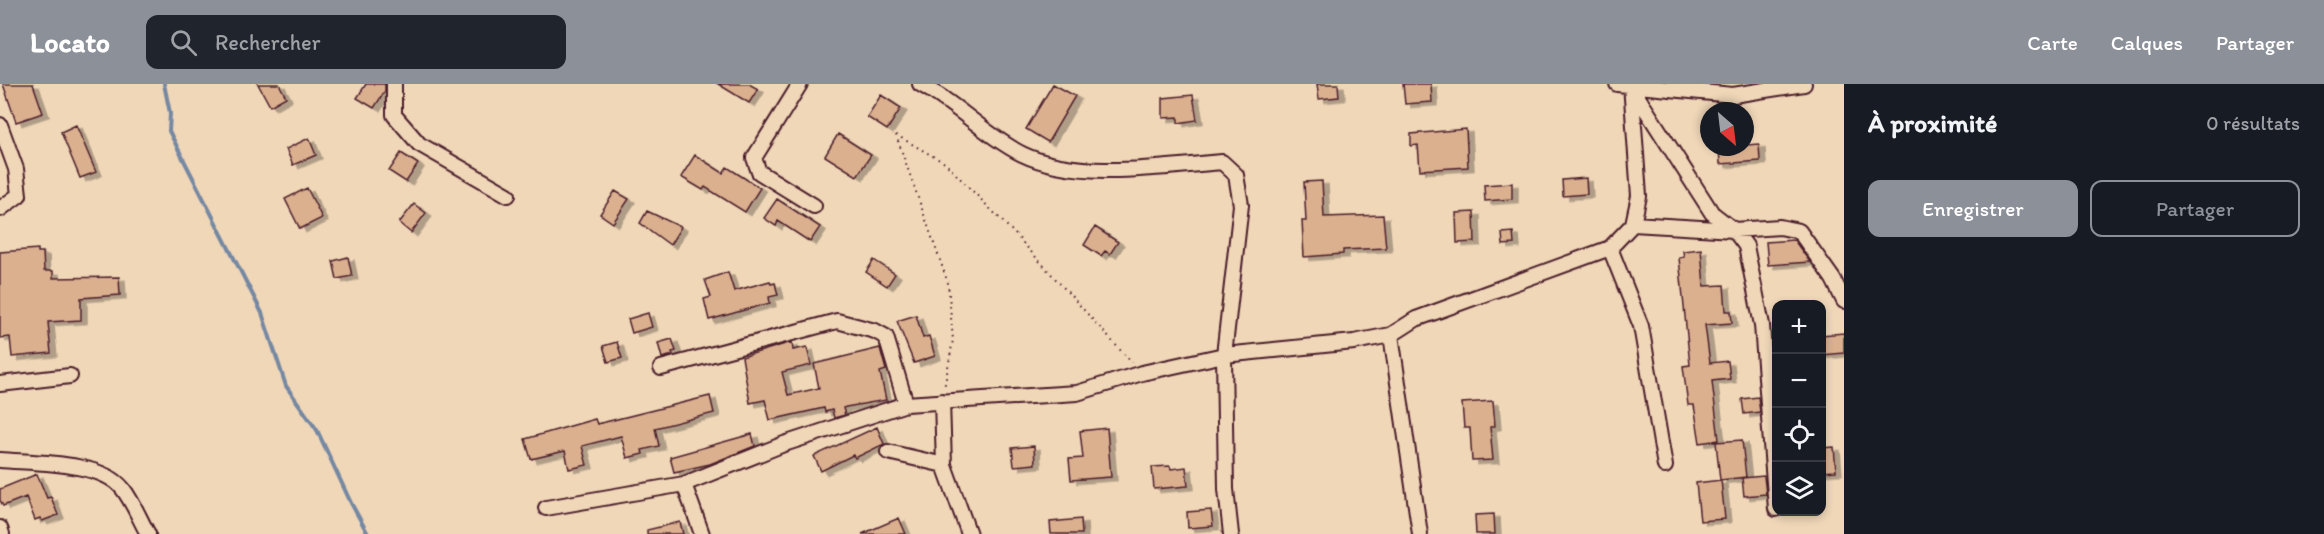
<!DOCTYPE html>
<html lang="fr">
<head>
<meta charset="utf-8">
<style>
  :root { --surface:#171b24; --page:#20242c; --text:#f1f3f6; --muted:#9ea1a6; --line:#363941; --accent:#8c9099 }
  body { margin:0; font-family:Itim,sans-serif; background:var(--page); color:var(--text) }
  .controls { position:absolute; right:18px; bottom:18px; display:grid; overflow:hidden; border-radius:12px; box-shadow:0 3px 9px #0003 }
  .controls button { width:54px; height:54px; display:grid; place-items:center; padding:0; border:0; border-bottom:2px solid var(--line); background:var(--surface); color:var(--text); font:30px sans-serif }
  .compass { position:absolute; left:1700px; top:18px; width:54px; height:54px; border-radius:50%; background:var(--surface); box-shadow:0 3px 9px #0003; rotate:152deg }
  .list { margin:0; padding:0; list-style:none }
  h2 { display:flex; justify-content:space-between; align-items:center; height:78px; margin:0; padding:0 24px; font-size:26px }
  h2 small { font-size:20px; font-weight:400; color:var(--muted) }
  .actions { display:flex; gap:12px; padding:18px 24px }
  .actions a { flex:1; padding:14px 0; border:2px solid var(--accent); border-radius:12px; text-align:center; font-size:21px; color:var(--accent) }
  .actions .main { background:var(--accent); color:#fff }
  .icon { flex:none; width:33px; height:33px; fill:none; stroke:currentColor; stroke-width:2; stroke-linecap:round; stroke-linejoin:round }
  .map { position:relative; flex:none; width:1844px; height:450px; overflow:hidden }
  header { display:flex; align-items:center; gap:36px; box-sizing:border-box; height:84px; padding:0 30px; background:var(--accent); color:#fff }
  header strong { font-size:28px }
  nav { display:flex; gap:33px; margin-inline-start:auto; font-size:21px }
  .search { width:420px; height:54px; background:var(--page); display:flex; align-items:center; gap:15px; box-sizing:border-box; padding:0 21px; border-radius:12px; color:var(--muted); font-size:22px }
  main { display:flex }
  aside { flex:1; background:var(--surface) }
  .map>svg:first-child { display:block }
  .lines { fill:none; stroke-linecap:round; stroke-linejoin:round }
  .stream { stroke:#7588a2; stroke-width:4 }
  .building { fill:#dbb08f; stroke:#4a1f2b; stroke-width:1.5; filter:url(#shadow) }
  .minor-casing { stroke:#4a1f2b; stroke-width:18 }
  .path { stroke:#4a1f2b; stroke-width:2; stroke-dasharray:1.5 4.5; stroke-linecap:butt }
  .minor { stroke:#f0d7b8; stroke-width:14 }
</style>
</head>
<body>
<header>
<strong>Locato</strong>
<div class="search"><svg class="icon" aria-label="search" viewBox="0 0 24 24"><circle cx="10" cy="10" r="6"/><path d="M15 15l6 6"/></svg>Rechercher</div>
<nav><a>Carte</a><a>Calques</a><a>Partager</a></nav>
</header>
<main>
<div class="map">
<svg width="1844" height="450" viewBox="0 0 1844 450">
  <defs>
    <filter id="shadow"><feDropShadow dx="6" dy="3.5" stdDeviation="0" flood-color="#0004"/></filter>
  </defs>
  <rect width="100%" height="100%" fill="#f0d7b8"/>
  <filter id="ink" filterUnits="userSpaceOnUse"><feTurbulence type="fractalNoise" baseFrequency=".0167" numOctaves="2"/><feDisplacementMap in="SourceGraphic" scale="12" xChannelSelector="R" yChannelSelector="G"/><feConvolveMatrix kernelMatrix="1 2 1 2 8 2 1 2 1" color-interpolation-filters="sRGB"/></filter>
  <g filter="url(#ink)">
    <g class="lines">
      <path class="stream" d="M164 0 170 29 169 47 262 229 286 302 317 346 351 419 368 450"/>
    </g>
    <path class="building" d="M3 0H33L43 29 16 38Z
      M258 0H279L286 13 270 22Z
      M366 0H385V7L374 24 357 14Z
      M718 0H749L758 5 749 19Z
      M1053 0 1075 12 1048 58 1026 45Z
      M1317 0H1338L1339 13 1319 15Z
      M1403 0H1431L1432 18 1405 20Z
      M881 11 901 24 887 46 867 33Z
      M1193 11 1197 36 1178 39V33L1163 34V14Z
      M76 41 96 88 80 94 61 48Z
      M1466 45 1468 83 1420 86 1418 61 1411 62V50Z
      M838 50 871 71 857 92 825 72Z
      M309 54 316 71 293 81 286 65Z
      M1759 60 1760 77 1720 80 1719 63Z
      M401 69 418 80 406 98 389 87Z
      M695 71 723 89 727 83 760 104 745 128 705 103 703 106 681 93Z
      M1586 94 1587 110 1563 112 1562 96Z
      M1322 97 1324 133 1383 131 1386 164 1343 166V170L1304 173 1302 137H1306L1304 98Z
      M1512 99V115L1485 117 1484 101Z
      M307 104 322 134 300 145 285 115Z
      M615 107 629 115 613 139 600 130Z
      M777 115 820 143 810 158 778 137 776 142 764 134Z
      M414 120 426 129 411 149 399 139Z
      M647 127 681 143 670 161 640 139Z
      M1474 128 1475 158 1457 159 1456 129Z
      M1095 143 1118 158 1110 170 1105 167 1101 172 1084 161Z
      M1513 148 1514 160 1503 161 1502 149Z
      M1794 156 1810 178 1768 181 1766 158Z
      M38 165V168H43L44 187H53V194L119 193 120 211 81 214V236L48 238 51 269 12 273 10 253 0 254V168Z
      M1701 165 1704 202 1724 201 1726 227H1731L1732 239 1705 241 1710 279 1728 277 1730 295 1712 297 1719 356 1700 359 1694 321H1688L1683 282 1690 281 1679 174 1684 173 1683 167Z
      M348 173 352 192 337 195 333 177Z
      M874 176 895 190 887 202 866 188Z
      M728 188 734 207 770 197 771 200 775 199 778 211 769 213 770 219 709 236 704 215 711 213 705 196Z
      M648 229 652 243 632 249 628 235Z
      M916 231 923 254 929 252 935 272 914 279 897 237Z
      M1844 249V269L1821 271V251Z
      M672 255 676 267 672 268 673 271 662 274 658 259Z
      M617 258 622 274 608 278 603 262Z
      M792 258 793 266 807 263 811 281 782 288 788 311 819 304 814 280 880 264 886 286 880 288 886 316 846 323 843 324 845 331 834 334 832 326 825 328 824 324 770 336 765 316 750 319 742 273Z
      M710 312 714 329 655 344 659 362 642 366 643 370 627 374 621 352 582 362 587 381 569 385 565 367 531 375 525 355 595 335 597 340Z
      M1758 313 1760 328 1744 330 1742 315Z
      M1493 317 1495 342 1490 343 1493 376 1472 377 1470 344H1464L1462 319Z
      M877 343 884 360 855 374 853 371 821 387 814 372Z
      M1107 344 1111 393 1071 396 1069 375 1083 374 1080 347Z
      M752 350 755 362 710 380 674 388 670 373Z
      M1742 356 1746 393 1720 396 1716 358Z
      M1034 362 1035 380 1014 382 1012 364Z
      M1834 363 1836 387 1821 388V364Z
      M1170 382 1171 385 1186 383 1188 402 1154 405 1152 383Z
      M37 390 47 414 51 413 58 431 42 437 40 434 35 436 26 413 3 422 0 416V405Z
      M1764 392 1766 410 1744 412 1742 394Z
      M1721 396 1725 435 1700 437 1696 399Z
      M1211 426 1213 442 1188 444 1187 428Z
      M1494 430 1495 450H1476L1475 431Z
      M899 434 906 450H862Z
      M1081 435 1082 450H1051L1050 438Z
      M680 438 683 450H647V446Z"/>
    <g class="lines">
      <defs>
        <path id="minor" d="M394 0V31L419 60 508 111
          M800 0 754 74 759 88 814 122
          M920 0C956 19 986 52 1022 70 1078 97 1162 83 1222 78L1236 91 1241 121 1224 271 1226 405 1231 450
          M1617 0 1733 11 1804 0
          M1632 4 1712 129 1734 146 1746 162 1762 241 1776 425
          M0 41 16 85 19 111 0 125
          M1633 140 1734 146 1780 143 1799 147 1833 195 1844 217
          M1610 164 1641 242 1665 382
          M1391 251 1420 450
          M661 284 837 237 875 247 886 253 906 320
          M0 300 70 292
          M942 317 944 381 969 450
          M888 368 944 381
          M0 376C33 379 102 377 123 405 133 418 140 436 148 450
          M684 400 702 450
          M546 424 684 400 784 360 906 320 1077 309 1142 289 1224 271 1354 258 1391 251 1416 235 1610 164 1633 140 1639 112 1631 0
          M0 444 2 450"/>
      </defs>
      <use href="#minor" class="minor-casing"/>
      <path class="path" d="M896 51 945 79 1014 149 1132 279
        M896 51 948 199 953 256 944 305"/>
      <use href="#minor" class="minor"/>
    </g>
  </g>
</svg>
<div class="controls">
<button>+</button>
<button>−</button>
<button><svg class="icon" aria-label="locate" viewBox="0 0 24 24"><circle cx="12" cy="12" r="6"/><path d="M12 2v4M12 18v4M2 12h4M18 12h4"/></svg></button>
<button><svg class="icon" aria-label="layers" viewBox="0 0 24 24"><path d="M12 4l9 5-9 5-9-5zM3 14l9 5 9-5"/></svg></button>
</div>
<svg class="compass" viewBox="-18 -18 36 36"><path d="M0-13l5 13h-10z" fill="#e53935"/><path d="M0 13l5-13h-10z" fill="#9ea1a6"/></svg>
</div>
<aside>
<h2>À proximité<small>0 résultats</small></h2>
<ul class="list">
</ul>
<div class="actions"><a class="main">Enregistrer</a><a>Partager</a></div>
</aside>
</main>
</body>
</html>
